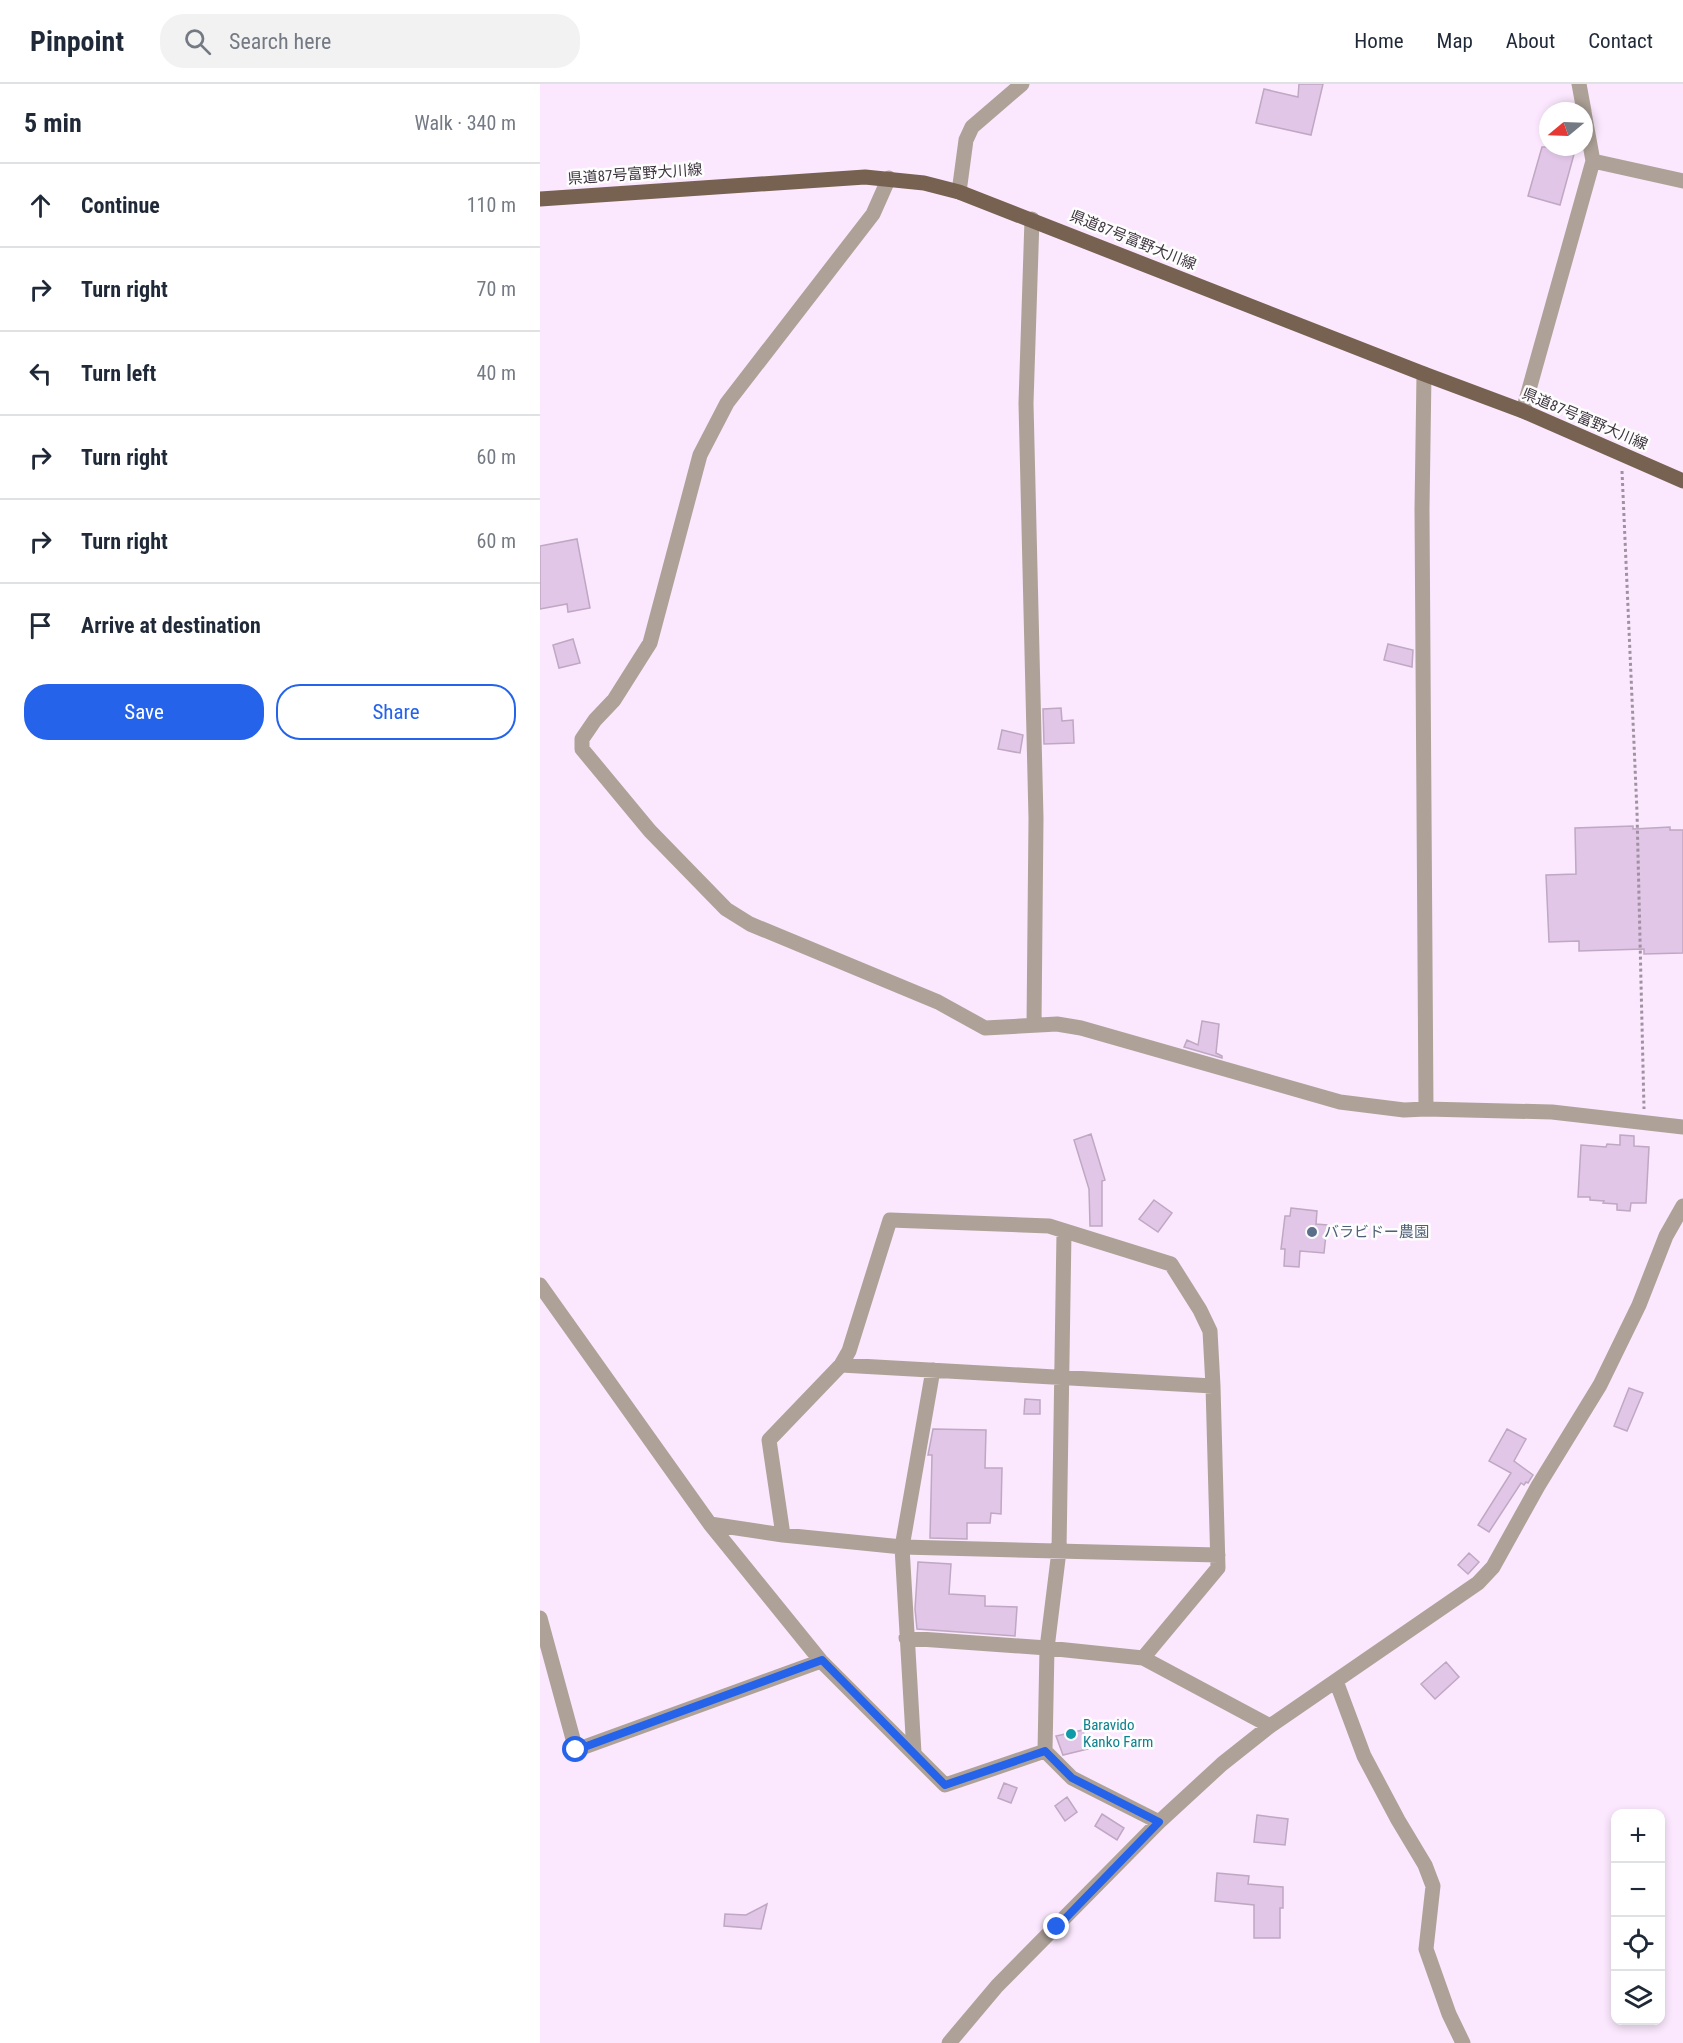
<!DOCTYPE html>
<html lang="en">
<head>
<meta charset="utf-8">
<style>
  :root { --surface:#fff; --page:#f2f2f3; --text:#1f2937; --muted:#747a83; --line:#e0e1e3; --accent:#2563eb }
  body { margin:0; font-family:"Roboto Condensed","Noto Sans JP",sans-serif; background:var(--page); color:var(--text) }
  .controls { position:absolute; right:18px; bottom:18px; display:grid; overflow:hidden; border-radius:12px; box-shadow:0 3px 9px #0003 }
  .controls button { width:54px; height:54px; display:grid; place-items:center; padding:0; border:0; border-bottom:2px solid var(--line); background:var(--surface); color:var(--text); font:30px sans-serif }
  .compass { position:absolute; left:999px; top:18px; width:54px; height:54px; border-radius:50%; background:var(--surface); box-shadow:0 3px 9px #0003; rotate:251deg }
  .stop { position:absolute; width:18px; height:18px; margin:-14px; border:4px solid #2563eb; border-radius:50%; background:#fff }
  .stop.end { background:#2563eb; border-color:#fff; box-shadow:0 2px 6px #0008 }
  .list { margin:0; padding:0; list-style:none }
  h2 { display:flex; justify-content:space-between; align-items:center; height:78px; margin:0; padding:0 24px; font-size:26px }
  h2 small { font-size:20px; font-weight:400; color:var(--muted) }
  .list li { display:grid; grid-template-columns:39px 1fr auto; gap:18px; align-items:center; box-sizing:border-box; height:84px; padding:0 24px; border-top:2px solid var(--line) }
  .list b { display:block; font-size:22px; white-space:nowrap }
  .list em { font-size:20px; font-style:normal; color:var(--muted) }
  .actions { display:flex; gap:12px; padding:18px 24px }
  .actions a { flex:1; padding:14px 0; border:2px solid var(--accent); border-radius:24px; text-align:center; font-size:21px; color:var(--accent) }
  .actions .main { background:var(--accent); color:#fff }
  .icon { flex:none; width:33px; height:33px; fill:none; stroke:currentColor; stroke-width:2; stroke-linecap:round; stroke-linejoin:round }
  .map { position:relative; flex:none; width:1143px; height:1959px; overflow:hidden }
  header { display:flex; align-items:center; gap:36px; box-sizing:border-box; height:84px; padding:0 30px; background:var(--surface); border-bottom:2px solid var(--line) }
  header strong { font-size:28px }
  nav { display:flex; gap:33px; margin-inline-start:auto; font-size:21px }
  .search { width:420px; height:54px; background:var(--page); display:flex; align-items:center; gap:15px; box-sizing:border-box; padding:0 21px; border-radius:24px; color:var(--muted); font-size:22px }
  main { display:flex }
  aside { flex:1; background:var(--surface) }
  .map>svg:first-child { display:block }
  .building { fill:#e1c6e7; stroke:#bea8c2; stroke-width:1.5 }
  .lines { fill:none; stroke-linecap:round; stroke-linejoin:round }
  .path { stroke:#9f91a1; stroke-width:3; stroke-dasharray:3 3; stroke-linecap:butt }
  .minor { stroke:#aea298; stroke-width:15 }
  .primary { stroke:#776251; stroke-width:15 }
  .route { stroke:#2563eb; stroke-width:8 }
  .service-dot { fill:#5c6f8a; stroke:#fdfdfd; stroke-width:2 }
  .culture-dot { fill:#0f9aa8; stroke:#fdfdfd; stroke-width:2 }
  .labels { text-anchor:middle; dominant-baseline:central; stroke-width:5; stroke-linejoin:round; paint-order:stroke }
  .street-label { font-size:15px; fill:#3e353f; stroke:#fdfdfd }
  .service-label { font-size:15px; fill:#4e5e75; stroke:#fdfdfd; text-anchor:start }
  .culture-label { font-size:15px; fill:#0d838f; stroke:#fdfdfd; text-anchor:start }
</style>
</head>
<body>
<header>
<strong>Pinpoint</strong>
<div class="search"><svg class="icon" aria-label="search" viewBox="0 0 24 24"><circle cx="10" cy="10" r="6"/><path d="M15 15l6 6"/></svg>Search here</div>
<nav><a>Home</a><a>Map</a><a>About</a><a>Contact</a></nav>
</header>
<main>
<aside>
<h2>5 min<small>Walk · 340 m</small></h2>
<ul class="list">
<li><svg class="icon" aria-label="ahead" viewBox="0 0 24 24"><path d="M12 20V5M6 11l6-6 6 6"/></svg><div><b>Continue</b></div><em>110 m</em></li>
<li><svg class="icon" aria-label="right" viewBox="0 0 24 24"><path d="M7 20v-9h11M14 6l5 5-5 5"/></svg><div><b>Turn right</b></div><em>70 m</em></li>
<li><svg class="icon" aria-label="left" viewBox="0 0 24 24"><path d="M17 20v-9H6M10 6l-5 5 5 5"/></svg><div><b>Turn left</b></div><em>40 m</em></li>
<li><svg class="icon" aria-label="right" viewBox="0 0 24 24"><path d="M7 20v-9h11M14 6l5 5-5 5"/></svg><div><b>Turn right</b></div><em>60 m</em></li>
<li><svg class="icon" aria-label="right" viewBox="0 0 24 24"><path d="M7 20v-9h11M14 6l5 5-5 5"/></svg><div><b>Turn right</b></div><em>60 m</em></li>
<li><svg class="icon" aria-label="arrive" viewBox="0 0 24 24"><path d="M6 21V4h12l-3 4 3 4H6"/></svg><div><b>Arrive at destination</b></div></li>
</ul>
<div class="actions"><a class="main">Save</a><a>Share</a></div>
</aside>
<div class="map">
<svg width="1143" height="1959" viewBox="0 0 1143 1959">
  <rect width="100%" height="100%" fill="#fbe8fe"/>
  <path class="building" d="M759 0H783L771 51 716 39 724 5 758 13Z
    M1002 63H1036L1020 121 988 112Z
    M37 455 50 524 28 528 27 520 0 525V462Z
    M33 555 40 579 19 584 13 561Z
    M848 560 873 566 872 583 844 576Z
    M521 624 522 637 533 636 534 659 504 660 503 625Z
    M462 646 483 651 480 669 458 665Z
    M1093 742V745L1130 743V746H1143V869L1104 870V865L1039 867V857L1009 858 1006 791 1036 790 1035 744Z
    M662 937 679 940 676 969 682 972V974L644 963 647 956 658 961Z
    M551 1050 565 1096 562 1097V1142H550L549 1105 534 1056Z
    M1080 1051 1094 1052V1062L1109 1063 1106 1119H1091L1090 1127 1077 1126V1120L1063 1119 1064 1117 1050 1116V1113H1038L1041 1061 1066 1063 1067 1060 1080 1061Z
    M614 1116 632 1129 618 1148 599 1135Z
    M751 1124 777 1127 776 1140 787 1141 784 1169 760 1167 759 1183 744 1182 745 1165H741L745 1132H750Z
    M1089 1304 1103 1309 1087 1347 1074 1342Z
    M485 1315 500 1316V1330H484Z
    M393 1345 446 1346 445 1384H462L461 1430 451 1429 450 1439H427V1455L390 1454 392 1371H388Z
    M967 1345 986 1355 974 1377 993 1391 988 1399 986 1398 984 1401 981 1399 949 1448 938 1441 971 1389 949 1377Z
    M929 1469 939 1478 928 1490 918 1481Z
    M378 1478 411 1480 409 1510 445 1512V1522L477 1523 475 1552 377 1545 375 1525Z
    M906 1578 919 1593 895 1615 881 1600Z
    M543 1646 548 1665 523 1671 516 1652Z
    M464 1699 477 1704 471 1719 458 1714Z
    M527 1713 537 1728 525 1737 515 1722Z
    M562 1730 584 1744 577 1756 555 1742Z
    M717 1731 748 1735 745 1761 714 1758Z
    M677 1789 709 1792 708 1800 743 1803V1824H740V1854H714V1821L675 1817Z
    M227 1820 221 1845 184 1842 185 1830 206 1831Z"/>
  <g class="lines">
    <path class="path" d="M1082 387 1097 728 1104 1025"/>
    <path class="minor" d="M1039 0 1044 27
      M1053 77 1143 97
      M349 94 333 130 187 319 160 371 110 559 74 616 55 636 42 655V665L110 747 186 825 210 840 398 918 445 944 517 940 541 944 800 1018 864 1026 886 1025 1012 1028 1143 1043
      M419 108 426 56 432 43 482 0
      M492 135 486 319 496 734 494 941
      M884 290 882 425 886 1025
      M983 327 1053 77 1044 28
      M524 1148 519 1467 507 1564 505 1667 532 1694 619 1738
      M0 1201 170 1440 281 1577 405 1701 505 1667
      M301 1281 673 1302
      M170 1440 243 1451 362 1463 678 1471
      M243 1451 229 1356 301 1281 309 1267 350 1136 509 1142 631 1180 660 1226 670 1247 673 1302 678 1484 603 1574
      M0 1534 36 1666 281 1577
      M366 1554 507 1564 603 1574 730 1642
      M796 1597 824 1672 858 1736 885 1781 893 1802 886 1865 909 1930 923 1959
      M374 1669 362 1463 393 1286
      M409 1959 457 1902 619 1738 682 1680 730 1642 938 1499 953 1483 998 1402 1060 1301 1099 1221 1126 1152 1143 1122"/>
    <path class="primary" d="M0 115 325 93 384 99 419 108 884 290 983 327 1143 397"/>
  </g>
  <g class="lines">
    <path class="route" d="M36 1666 282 1576 405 1701 505 1667 532 1694 619 1738 517 1843"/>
  </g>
  <circle class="service-dot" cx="772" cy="1148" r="6"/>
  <circle class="culture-dot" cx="531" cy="1650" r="6"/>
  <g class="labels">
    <g class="street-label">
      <text transform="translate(95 90) rotate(-4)">県道87号富野大川線</text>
      <text transform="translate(593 156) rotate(22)">県道87号富野大川線</text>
      <text transform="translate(1045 335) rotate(23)">県道87号富野大川線</text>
    </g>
    <g class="service-label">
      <text x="784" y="1148">バラビドー農園</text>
    </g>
    <g class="culture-label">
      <text x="543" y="1641">Baravido<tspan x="543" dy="17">Kanko Farm</tspan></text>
    </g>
  </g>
</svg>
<div class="controls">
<button>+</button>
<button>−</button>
<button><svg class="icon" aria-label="locate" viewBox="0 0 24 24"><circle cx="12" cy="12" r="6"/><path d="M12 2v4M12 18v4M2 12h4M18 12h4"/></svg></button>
<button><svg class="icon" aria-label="layers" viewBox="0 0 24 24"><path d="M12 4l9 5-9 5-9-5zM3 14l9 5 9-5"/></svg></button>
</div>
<svg class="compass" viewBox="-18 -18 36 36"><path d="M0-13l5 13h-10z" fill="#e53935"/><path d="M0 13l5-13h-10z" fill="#747a83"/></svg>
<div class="stop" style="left:36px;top:1666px"></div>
<div class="stop end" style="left:517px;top:1843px"></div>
</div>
</main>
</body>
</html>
